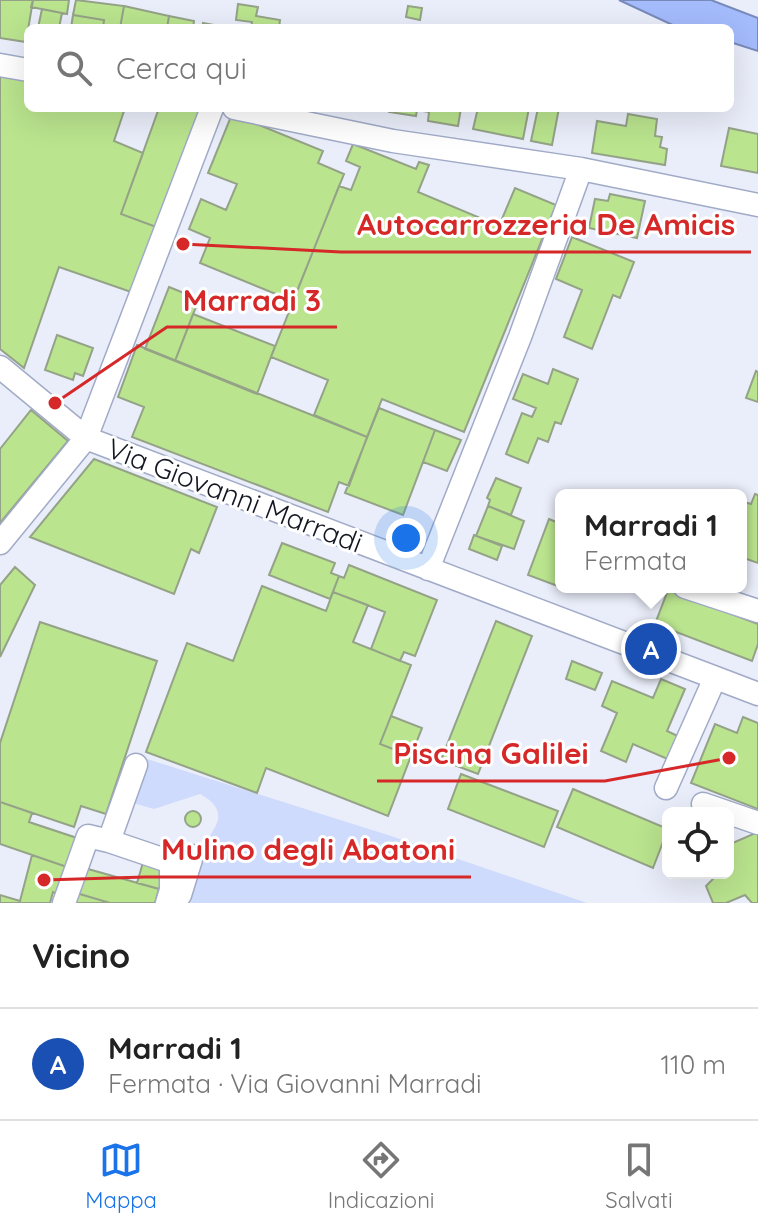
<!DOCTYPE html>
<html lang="it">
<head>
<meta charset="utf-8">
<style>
  :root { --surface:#fff; --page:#f2f2f2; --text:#222; --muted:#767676; --line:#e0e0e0; --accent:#1a73e8 }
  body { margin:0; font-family:Quicksand,sans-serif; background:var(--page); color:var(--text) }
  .controls { position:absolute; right:24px; bottom:24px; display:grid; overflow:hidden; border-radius:12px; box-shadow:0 8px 32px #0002 }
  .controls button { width:72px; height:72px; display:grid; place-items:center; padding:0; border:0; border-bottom:2px solid var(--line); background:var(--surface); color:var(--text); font:40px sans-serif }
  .you { position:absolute; left:406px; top:538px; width:28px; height:28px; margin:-20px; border:6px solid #fff; border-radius:50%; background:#1a73e8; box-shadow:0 0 0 12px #1a73e833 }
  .badge { display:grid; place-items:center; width:52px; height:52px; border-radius:50%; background:var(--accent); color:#fff; font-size:26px; font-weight:700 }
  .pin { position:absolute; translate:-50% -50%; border:4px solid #fff; box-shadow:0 2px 8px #0006 }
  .popup { position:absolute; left:555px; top:489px; width:192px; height:104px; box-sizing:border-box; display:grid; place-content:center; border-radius:12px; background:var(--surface); filter:drop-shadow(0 2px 6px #0005); font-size:26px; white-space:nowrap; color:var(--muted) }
  .popup b { font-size:30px; color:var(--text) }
  .popup::after { content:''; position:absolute; left:50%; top:100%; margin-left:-16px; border:16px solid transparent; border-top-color:var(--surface) }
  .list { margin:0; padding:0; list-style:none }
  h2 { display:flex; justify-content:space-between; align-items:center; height:104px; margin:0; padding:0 32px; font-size:34px }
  h2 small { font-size:26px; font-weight:400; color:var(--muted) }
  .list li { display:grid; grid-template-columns:52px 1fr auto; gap:24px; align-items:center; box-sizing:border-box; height:112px; padding:0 32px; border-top:2px solid var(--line) }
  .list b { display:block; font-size:30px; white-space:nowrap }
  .list p { margin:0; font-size:26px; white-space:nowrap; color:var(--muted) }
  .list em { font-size:26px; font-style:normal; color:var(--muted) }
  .icon { flex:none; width:44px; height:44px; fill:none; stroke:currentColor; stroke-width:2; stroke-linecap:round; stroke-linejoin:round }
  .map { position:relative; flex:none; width:758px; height:903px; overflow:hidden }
  .search { position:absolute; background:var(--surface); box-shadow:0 8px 32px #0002; left:24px; right:24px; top:24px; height:88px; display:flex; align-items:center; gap:20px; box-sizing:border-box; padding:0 28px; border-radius:12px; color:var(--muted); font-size:30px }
  .sheet { height:216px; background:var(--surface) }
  nav { display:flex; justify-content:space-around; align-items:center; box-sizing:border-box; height:112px; border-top:2px solid var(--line); background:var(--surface); font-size:22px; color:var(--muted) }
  nav a { display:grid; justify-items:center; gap:4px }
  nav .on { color:var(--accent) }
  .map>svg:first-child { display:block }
  .green { fill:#cfdbfc }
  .water { fill:#a4bbfc; stroke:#788aba; stroke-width:2 }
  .building { fill:#bae48e; stroke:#94a287; stroke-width:2 }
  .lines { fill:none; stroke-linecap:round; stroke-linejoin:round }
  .minor-casing { stroke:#a1abc7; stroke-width:25 }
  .minor { stroke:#fff; stroke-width:22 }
  .labels { text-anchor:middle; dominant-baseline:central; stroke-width:6; stroke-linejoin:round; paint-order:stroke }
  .street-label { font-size:28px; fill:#131620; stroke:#fff }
  .leader { fill:none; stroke:#d62828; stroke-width:3 }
  .callout-dot { fill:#d62828; stroke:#fff; stroke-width:3 }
  .callout-label { font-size:30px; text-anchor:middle; font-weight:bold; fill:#d62828; stroke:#fff; stroke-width:6; stroke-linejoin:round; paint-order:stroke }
</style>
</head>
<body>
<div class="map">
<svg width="758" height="903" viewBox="0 0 758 903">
  <rect width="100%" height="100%" fill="#eaeefa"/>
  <path class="green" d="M147 759 391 836 587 903H191C194 888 195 873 199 858 206 832 238 815 200 794L154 809 133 803Z"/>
  <path class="water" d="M619 0H711L758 18V51L730 42V28H679Z"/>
  <path class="building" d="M0 0H33L26 42 0 38Z
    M33 0H69L67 14 31 7Z
    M76 0 124 6 120 28H103L104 20 73 15Z
    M238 4 258 7 256 16 280 20 279 28H251L252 22 236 20Z
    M124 6 169 16 167 28H120Z
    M408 6 422 8 420 20 406 17Z
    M42 9 62 13 59 28H38Z
    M73 15 104 20 103 28H71Z
    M169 16 194 21 193 28H167Z
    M203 23 220 26V28H202Z
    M0 69 28 74V108H125L114 141 143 153 121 214 159 228 134 293 59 267 24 368 0 349Z
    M159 108H191L203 111 159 228 121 214Z
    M389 108H461L458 126 428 121 429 112 417 110 416 116 389 112Z
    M478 108H529L523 139 473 129Z
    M538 108H559L552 145 531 141Z
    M232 114 323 151 318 163 344 174 293 301 200 263 210 238 189 229 201 199 226 210 237 184 208 173Z
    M628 114 657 119 655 136 662 137 660 147 667 149 665 165 592 153 597 121 626 126Z
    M729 128 758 134V173L721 166Z
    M353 144 416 169 419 162 429 165 418 192 499 226 515 188 556 205 464 432 382 399 367 437 314 415 328 380 271 357 339 186 351 190 360 167 346 161Z
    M610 194 645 201 637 238 589 228 595 199 608 201Z
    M572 237 634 262 620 298 613 295 592 349 564 337 582 290 556 279Z
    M169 287 199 299 175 361 145 349Z
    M193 314 275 346 257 394 175 361Z
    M57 335 93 348 83 376 75 373 73 380 45 370Z
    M137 345 367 437 349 486 339 482 328 512 132 437 144 407 118 397Z
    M553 369 578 379 561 424 555 422 548 442 538 438 528 463 506 454 522 413 532 417 536 408 513 399 523 374 548 384Z
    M756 371 758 372V402L746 398Z
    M379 408 435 430 403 515 345 493Z
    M31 410 68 441 0 523V449Z
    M435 430 461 440 447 471 423 462Z
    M94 459 217 507 199 553 191 549 174 594 30 537Z
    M496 478 521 488 511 515 488 506 490 500 487 498Z
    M755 494 758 495V563L741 557V501L751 504Z
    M488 506 524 521 514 549 476 536Z
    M549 519 561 524 563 588 528 575Z
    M474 535 502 546 497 560 469 549Z
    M282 543 335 563 331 573 339 576 330 599 269 575Z
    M349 565 437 600 415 656 404 652 400 661 371 649 385 612 333 592 339 576 344 578Z
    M15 567 35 585 0 657V585Z
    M262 586 326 611 333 592 368 605 353 642 411 665 380 744 411 756 388 816 266 768 257 793 146 752 187 643 233 661Z
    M668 590 758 624V644L752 661 655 624Z
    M496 621 532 636 478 774 441 760Z
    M40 622 157 661 106 814 81 806 74 827 0 802V743Z
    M572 661 602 673 595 690 566 679Z
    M661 679 685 689 667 731 682 738 672 761 633 744 626 762 601 751 617 713 602 706 612 681 653 698Z
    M391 716 422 728 411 756 380 744Z
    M743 717 758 723V809L691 783 715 724 737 733Z
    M461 774 558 811 544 847 448 809Z
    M573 789 668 829 653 868 557 827Z
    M0 802 32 813 29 822 77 838 67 867 0 844Z
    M185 819a8 8 0 1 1 16 0a8 8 0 1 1-16 0Z
    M758 832V903H752L745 895 726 903H713L706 886 713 879 710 873H728V845Z
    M32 855 67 867 58 894 53 892 50 903H0V895L20 901Z
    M144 859 166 865 159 889 137 883Z
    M81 867 159 889 155 903H110L73 892Z
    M73 892 110 903H70Z"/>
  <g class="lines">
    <defs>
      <path id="minor" d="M0 65 28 70
        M234 108 393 141 581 169 758 205
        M0 367 86 438 758 694
        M0 543 86 438 212 108
        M428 569 520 337 581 169
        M685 587 758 611
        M666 788 715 678
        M703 804 758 823
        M109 841 136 765
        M172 890 180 895 192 856
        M64 903 88 836 109 841 171 862V890L167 903"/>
    </defs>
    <use href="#minor" class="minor-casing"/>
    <use href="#minor" class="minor"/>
  </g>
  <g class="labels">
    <g class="street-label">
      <text transform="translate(235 495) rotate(21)">Via Giovanni Marradi</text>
    </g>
  </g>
  <path class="leader" d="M183 244L341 252H751M55 403L167 327H337M729 758L605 781H377M44 880L145 877H471"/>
  <g class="callout-dot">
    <circle cx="183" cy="244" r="8"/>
    <circle cx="55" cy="403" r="8"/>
    <circle cx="729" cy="758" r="8"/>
    <circle cx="44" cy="880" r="8"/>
  </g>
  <g class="callout-label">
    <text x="546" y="235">Autocarrozzeria De Amicis</text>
    <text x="252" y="311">Marradi 3</text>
    <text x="491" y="764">Piscina Galilei</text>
    <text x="308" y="860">Mulino degli Abatoni</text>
  </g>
</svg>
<div class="controls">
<button><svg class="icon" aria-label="locate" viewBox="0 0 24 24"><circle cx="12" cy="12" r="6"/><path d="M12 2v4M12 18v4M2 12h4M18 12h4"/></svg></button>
</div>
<div class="you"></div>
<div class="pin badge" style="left:651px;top:649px;background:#1a4fb4">A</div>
<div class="popup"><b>Marradi 1</b>Fermata</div>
<div class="search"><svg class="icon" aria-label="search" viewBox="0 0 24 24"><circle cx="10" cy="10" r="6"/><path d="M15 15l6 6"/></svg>Cerca qui</div>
</div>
<section class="sheet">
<h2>Vicino<small></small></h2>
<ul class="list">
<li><span class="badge" style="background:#1a4fb4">A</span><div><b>Marradi 1</b><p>Fermata · Via Giovanni Marradi</p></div><em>110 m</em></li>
</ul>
</section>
<nav>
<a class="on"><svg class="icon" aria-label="map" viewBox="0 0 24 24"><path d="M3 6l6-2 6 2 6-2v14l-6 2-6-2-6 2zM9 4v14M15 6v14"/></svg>Mappa</a>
<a><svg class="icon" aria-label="directions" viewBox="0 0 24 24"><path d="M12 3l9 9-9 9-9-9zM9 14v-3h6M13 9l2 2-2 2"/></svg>Indicazioni</a>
<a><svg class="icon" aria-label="saved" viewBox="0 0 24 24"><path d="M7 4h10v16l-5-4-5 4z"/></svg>Salvati</a>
</nav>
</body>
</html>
